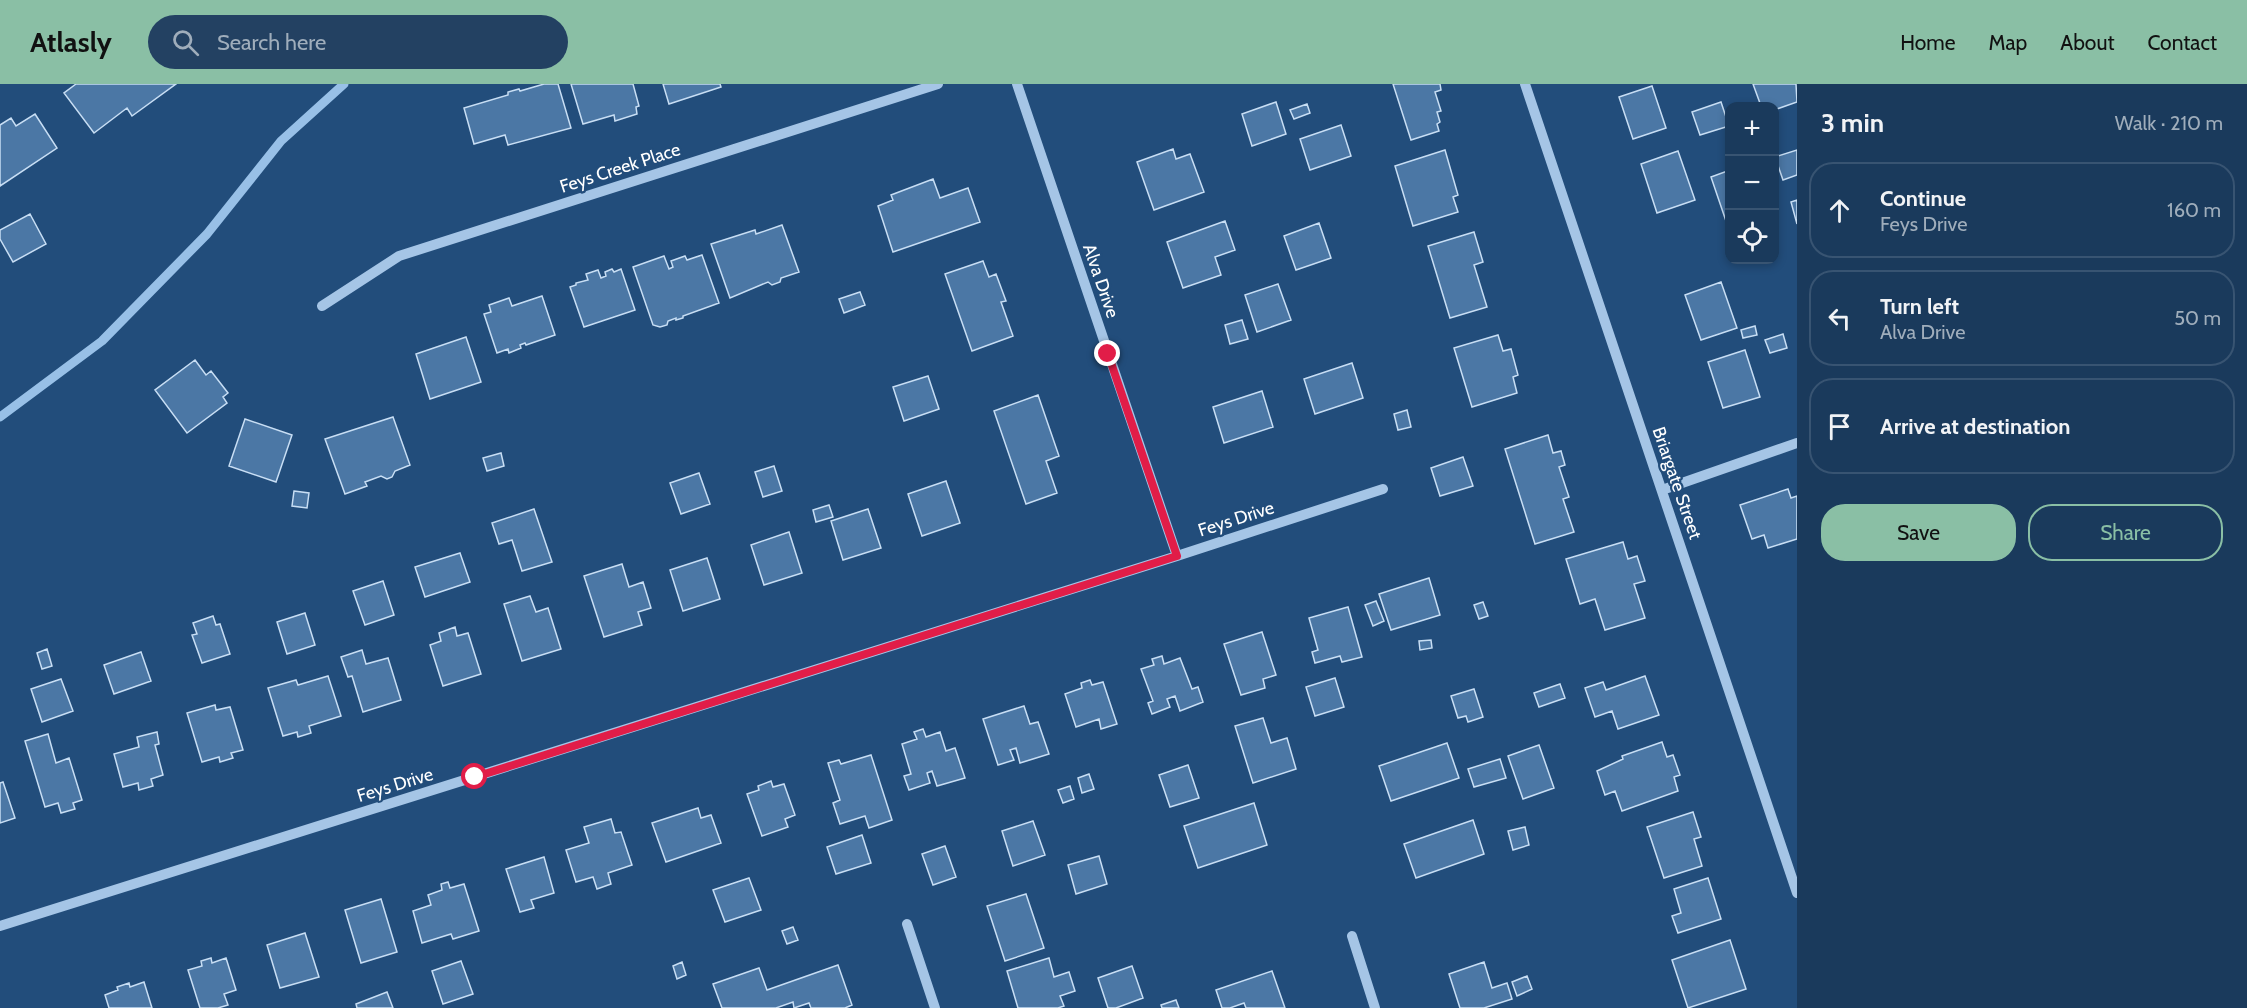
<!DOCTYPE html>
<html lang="en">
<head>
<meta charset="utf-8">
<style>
  :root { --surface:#1a3a5c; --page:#234162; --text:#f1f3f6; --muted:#9fadbb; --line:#385472; --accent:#8abfa5 }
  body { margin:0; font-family:Cabin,sans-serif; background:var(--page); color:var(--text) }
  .controls { position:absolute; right:18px; top:18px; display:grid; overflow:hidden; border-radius:12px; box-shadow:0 3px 9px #0003 }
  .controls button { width:54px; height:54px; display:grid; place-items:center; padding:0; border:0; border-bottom:2px solid var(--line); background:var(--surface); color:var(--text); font:30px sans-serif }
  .stop { position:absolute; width:18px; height:18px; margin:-14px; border:4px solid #e11d48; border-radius:50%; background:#fff }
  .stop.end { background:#e11d48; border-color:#fff; box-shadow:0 2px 6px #0008 }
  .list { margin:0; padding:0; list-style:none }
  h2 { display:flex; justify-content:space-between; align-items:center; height:78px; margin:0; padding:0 24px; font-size:26px }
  h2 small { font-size:20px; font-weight:400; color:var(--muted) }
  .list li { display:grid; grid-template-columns:39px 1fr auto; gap:18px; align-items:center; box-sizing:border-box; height:96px; margin:0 12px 12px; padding:0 12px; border:2px solid var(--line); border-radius:24px }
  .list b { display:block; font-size:22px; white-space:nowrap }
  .list p { margin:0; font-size:20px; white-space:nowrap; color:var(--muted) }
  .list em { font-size:20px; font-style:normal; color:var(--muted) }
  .actions { display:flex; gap:12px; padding:18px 24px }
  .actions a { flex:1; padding:14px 0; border:2px solid var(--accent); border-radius:24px; text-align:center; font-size:21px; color:var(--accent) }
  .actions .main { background:var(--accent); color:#111 }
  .icon { flex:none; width:33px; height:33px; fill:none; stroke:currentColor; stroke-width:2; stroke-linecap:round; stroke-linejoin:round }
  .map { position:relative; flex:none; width:1797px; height:924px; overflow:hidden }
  header { display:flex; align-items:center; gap:36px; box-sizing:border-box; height:84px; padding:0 30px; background:var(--accent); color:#111 }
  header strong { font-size:28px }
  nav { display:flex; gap:33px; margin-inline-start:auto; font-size:21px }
  .search { width:420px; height:54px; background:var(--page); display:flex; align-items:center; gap:15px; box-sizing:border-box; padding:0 21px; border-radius:33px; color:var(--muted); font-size:22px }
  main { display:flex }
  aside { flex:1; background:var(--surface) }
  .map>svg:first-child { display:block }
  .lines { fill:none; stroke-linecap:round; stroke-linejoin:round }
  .stream { stroke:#98c0e7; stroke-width:9 }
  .building { fill:#4b77a5; stroke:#c8def4; stroke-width:1.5 }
  .minor { stroke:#a5c5e6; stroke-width:10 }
  .route { stroke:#e11d48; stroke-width:8 }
  .labels { text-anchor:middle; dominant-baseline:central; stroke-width:4.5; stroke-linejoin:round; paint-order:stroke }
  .street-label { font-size:18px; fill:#fff; stroke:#224d7b }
</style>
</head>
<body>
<header>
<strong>Atlasly</strong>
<div class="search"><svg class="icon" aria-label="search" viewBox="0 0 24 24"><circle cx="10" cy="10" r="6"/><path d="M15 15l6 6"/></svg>Search here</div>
<nav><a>Home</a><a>Map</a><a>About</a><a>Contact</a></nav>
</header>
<main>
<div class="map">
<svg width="1797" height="924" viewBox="0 0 1797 924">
  <rect width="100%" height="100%" fill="#224d7b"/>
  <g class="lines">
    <path class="stream" d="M0 333 102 257 207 150 281 57 344 0"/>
  </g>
  <path class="building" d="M76 0H176L132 32 127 24 94 49 64 9Z
    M544 0H558L571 44 508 61 505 51 474 60 464 24 508 11V8L519 5 520 7Z
    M571 0H633L639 22 636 23 637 30 615 37 614 31 583 40Z
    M663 0H720L721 3 669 20Z
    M1393 0H1440L1441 6 1435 8 1441 27 1437 28 1440 38 1437 40 1439 47 1411 56Z
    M1753 0H1796L1797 18 1774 26V22H1761Z
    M1652 2 1666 44 1633 55 1619 13Z
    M1276 18 1286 50 1252 62 1242 30Z
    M1721 18 1729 42 1700 51 1692 28Z
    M1307 20 1310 29 1294 35 1290 26Z
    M35 30 57 64 0 102V41L11 34 16 42Z
    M1341 41 1351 72 1310 86 1300 55Z
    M1173 65 1176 75 1190 70 1204 108 1154 126 1137 78Z
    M1445 66 1458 111 1453 113 1458 128 1413 142 1395 82Z
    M1797 66V91L1783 96 1775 73Z
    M1678 67 1695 116 1657 129 1641 80Z
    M1730 86V139L1727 140 1711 93Z
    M933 95 940 114 968 104 980 138 893 168 878 122 893 116 891 111Z
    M1797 116V140L1791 118Z
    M30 130 46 160 13 178 0 155V146Z
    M1225 137 1235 166 1215 173 1221 191 1183 204 1167 158Z
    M1319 139 1331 174 1296 186 1284 152Z
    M782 141 799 188 781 194 780 198 772 201 768 198 730 214 711 160 755 146 756 150Z
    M1474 148 1483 178 1474 181 1487 223 1450 234 1428 162Z
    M702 171 719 219 683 232V234L676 236V234L668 237 667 241 660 243 653 241 633 183 664 172 669 185 673 183 671 177 685 172 687 176Z
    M983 177 989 193 996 190 1006 217 1001 218 1013 252 972 267 945 190Z
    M612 185 614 188 621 185 635 226 584 243 570 203 576 201V199L588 196 586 190 598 186 601 194 606 192 605 188Z
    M1721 198 1737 244 1701 256 1685 211Z
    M1278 200 1291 236 1257 248 1245 211Z
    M860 208 865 221 844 229 839 215Z
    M542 212 555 251 526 261 525 259 520 261 521 264 509 269 508 265 497 269 484 230 491 228 489 221 509 214 512 222Z
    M1242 236 1248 255 1230 260 1225 241Z
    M1755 242 1757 251 1743 254 1741 246Z
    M1783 250 1787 264 1770 269 1765 256Z
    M1498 251 1503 267 1511 265 1518 291 1513 293 1517 309 1472 323 1454 264Z
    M466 253 481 298 430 315 416 270Z
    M1745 266 1760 313 1723 324 1708 278Z
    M195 276 206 291 211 287 228 309 223 313 227 319 187 349 155 306Z
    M1352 279 1363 314 1315 330 1304 295Z
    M928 292 939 325 904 337 893 303Z
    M1262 307 1273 343 1224 359 1213 323Z
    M1038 311 1059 372 1046 377 1057 409 1026 420 994 327Z
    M1407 326 1411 343 1398 346 1394 330Z
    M393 333 410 381 395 387 392 393 387 395 381 392 365 398 367 402 345 410 325 355Z
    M245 335 292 351 276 398 229 382Z
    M1548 351 1553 369 1561 367 1565 381 1559 383 1569 413 1563 415 1574 448 1535 460 1505 365Z
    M501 369 504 382 487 387 483 374Z
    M1463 373 1473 402 1440 412 1431 384Z
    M774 382 782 407 763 413 755 388Z
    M699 389 710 420 681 430 670 399Z
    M946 397 960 439 922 452 908 410Z
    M1788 405 1791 414 1797 412V455L1768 464 1764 451 1752 455 1740 421Z
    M294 407 309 409 307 424 292 422Z
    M829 421 833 433 816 438 813 426Z
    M534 425 552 478 522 487 512 456 499 460 492 439Z
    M868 425 881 464 843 476 831 437Z
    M789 448 802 489 764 501 751 461Z
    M1623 458 1628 475 1637 472 1645 497 1634 500 1645 534 1605 546 1595 515 1580 520 1566 475Z
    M460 469 470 498 425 513 415 483Z
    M707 474 720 515 683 527 670 486Z
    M622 480 629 503 643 498 651 524 638 528 642 541 604 553 584 492Z
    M1429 494 1440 531 1391 546 1379 510Z
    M383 497 394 531 365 541 353 507Z
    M530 512 536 528 548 524 561 565 522 577 504 520Z
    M1376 517 1384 537 1373 542 1365 521Z
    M1483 518 1488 532 1479 535 1474 521Z
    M1348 523 1362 573 1342 578 1340 572 1315 579 1312 568 1318 566 1309 534Z
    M305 529 315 561 287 570 277 538Z
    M213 532 216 541 220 540 230 570 202 579 192 551 197 550 193 539Z
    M455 543 457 552 468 549 481 590 443 602 430 561 441 557 439 549Z
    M1262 548 1276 591 1263 595 1265 604 1241 611 1224 560Z
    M1431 556 1432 564 1420 566 1419 557Z
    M47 565 52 582 42 585 37 569Z
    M362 566 366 580 388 574 401 616 363 628 352 592 348 593 341 573Z
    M141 568 151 597 114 610 104 581Z
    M1162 572 1164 580 1180 574 1192 605 1198 603 1203 618 1180 627 1175 612 1167 615 1170 623 1152 630 1148 619 1153 617 1141 585 1154 581 1152 575Z
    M328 592 341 632 309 642 311 649 298 653 297 648 283 652 268 604 296 596 298 601Z
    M1645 592 1659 631 1618 645 1612 627 1595 633 1585 604 1603 598 1606 606Z
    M1335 594 1344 623 1315 632 1306 603Z
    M61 595 73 627 42 638 31 605Z
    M1090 596 1092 601 1103 598 1117 640 1101 645 1099 635 1076 643 1065 610 1082 604 1081 599Z
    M1560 600 1565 614 1539 623 1534 609Z
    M1474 605 1483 633 1468 638 1466 632 1458 634 1451 612Z
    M215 621 216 626 230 623 243 666 231 669 233 674 220 678 219 673 202 678 187 629Z
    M1024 622 1030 640 1038 638 1049 670 1020 679 1016 664 1010 666 1014 676 998 681 983 635Z
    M1263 634 1271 659 1287 654 1296 685 1253 699 1235 642Z
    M923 645 926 653 940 648 946 667 955 664 965 694 937 702 932 687 927 689 930 699 909 706 904 692 911 690 902 660 917 655 914 648Z
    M157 648 159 660 155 661 163 691 151 695 153 702 139 706 138 699 123 703 114 670 139 663 137 653Z
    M48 650 56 679 69 674 82 716 73 719 75 725 61 729 58 719 45 723 25 657Z
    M1662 658 1667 673 1673 671 1680 691 1674 693 1678 707 1622 727 1615 707 1605 711 1597 687 1623 675 1622 672Z
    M1447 659 1459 694 1391 717 1379 682Z
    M1539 661 1554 704 1523 715 1508 672Z
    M871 671 892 736 869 744 865 732 840 740 833 719 840 716 828 679 839 676 841 680Z
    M1500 675 1506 694 1474 703 1468 685Z
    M1188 681 1199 714 1170 723 1159 691Z
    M1089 690 1094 705 1082 709 1078 694Z
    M771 697 773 703 784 700 795 731 785 735 788 743 762 752 747 710 759 706 758 702Z
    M3 698 15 734 0 739V699Z
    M1070 702 1074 715 1063 719 1058 706Z
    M1254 719 1267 761 1198 784 1184 742Z
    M698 724 701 734 711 731 721 759 666 778 652 739Z
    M1693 728 1701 753 1694 755 1702 782 1664 794 1647 743Z
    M611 735 615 749 621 748 632 781 608 789 611 800 597 805 593 793 576 798 566 766 589 759 584 743Z
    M1473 736 1484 770 1416 794 1404 760Z
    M1033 737 1045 771 1013 782 1002 747Z
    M1525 743 1529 761 1513 766 1508 747Z
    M862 751 871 779 836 790 827 763Z
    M945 762 956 793 933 801 922 770Z
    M1099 772 1107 800 1076 810 1068 781Z
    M544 773 554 809 531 816 534 824 520 828 506 785Z
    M749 794 761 826 725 838 713 806Z
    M1708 794 1721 835 1678 849 1672 832 1681 829 1674 805Z
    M448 798 450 804 464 800 479 847 453 855 451 850 422 859 413 827 431 821 428 811 442 806 441 800Z
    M1026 810 1044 864 1005 877 987 822Z
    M381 815 397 868 361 879 345 826Z
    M793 843 798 856 787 860 782 847Z
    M305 849 319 893 280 904 267 861Z
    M1730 856 1746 905 1688 924 1672 876Z
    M211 874 212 879 226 874 236 906 224 910 228 921 218 924H200L188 886 202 882 201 877Z
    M1049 874 1054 893 1069 888 1075 907 1060 912 1064 922 1058 924H1018L1007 887Z
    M461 877 473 910 443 920 432 887Z
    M682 878 686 891 677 895 673 882Z
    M1484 878 1492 904 1507 899 1512 915 1484 924H1460L1449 890Z
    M838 881 852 921 845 924H811L809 919 794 924 793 918 776 924H722L713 900 759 884 767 906Z
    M1132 882 1143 914 1116 924H1108L1098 894Z
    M1272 887 1285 924H1246L1244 919 1230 924H1222L1216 906Z
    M1527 892 1532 905 1517 912 1512 898Z
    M144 898 152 924H109L105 911 118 906 117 903 129 899 130 903Z
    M387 908 393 924H357L356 920Z
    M1176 916 1179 924H1162L1161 921Z"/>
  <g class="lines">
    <path class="minor" d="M1017 0 1177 472
      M1525 0 1797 809
      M322 222 399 172 938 0
      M1662 406 1797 359
      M907 840 935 924
      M0 842 1177 472 1383 405
      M1352 852 1375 924"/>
  </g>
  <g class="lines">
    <path class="route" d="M475 693 1177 472 1108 270"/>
  </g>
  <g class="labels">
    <g class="street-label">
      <text transform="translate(620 84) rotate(-18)">Feys Creek Place</text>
      <text transform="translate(1101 197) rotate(71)">Alva Drive</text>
      <text transform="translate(1677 399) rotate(71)">Briargate Street</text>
      <text transform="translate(1236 435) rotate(-18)">Feys Drive</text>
      <text transform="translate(395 701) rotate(-17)">Feys Drive</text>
    </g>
  </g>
</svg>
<div class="controls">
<button>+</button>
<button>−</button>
<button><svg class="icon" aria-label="locate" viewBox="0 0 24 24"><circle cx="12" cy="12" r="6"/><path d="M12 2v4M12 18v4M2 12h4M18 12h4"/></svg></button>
</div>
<div class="stop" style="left:475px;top:693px"></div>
<div class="stop end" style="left:1108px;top:270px"></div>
</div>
<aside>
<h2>3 min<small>Walk · 210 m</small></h2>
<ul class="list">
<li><svg class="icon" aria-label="ahead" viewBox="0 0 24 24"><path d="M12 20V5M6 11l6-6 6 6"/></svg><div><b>Continue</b><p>Feys Drive</p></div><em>160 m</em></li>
<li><svg class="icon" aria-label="left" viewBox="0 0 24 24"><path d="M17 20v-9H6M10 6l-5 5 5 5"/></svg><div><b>Turn left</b><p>Alva Drive</p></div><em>50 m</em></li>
<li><svg class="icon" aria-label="arrive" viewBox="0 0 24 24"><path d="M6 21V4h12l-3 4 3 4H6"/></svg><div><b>Arrive at destination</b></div></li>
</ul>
<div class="actions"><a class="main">Save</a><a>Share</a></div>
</aside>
</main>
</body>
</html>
